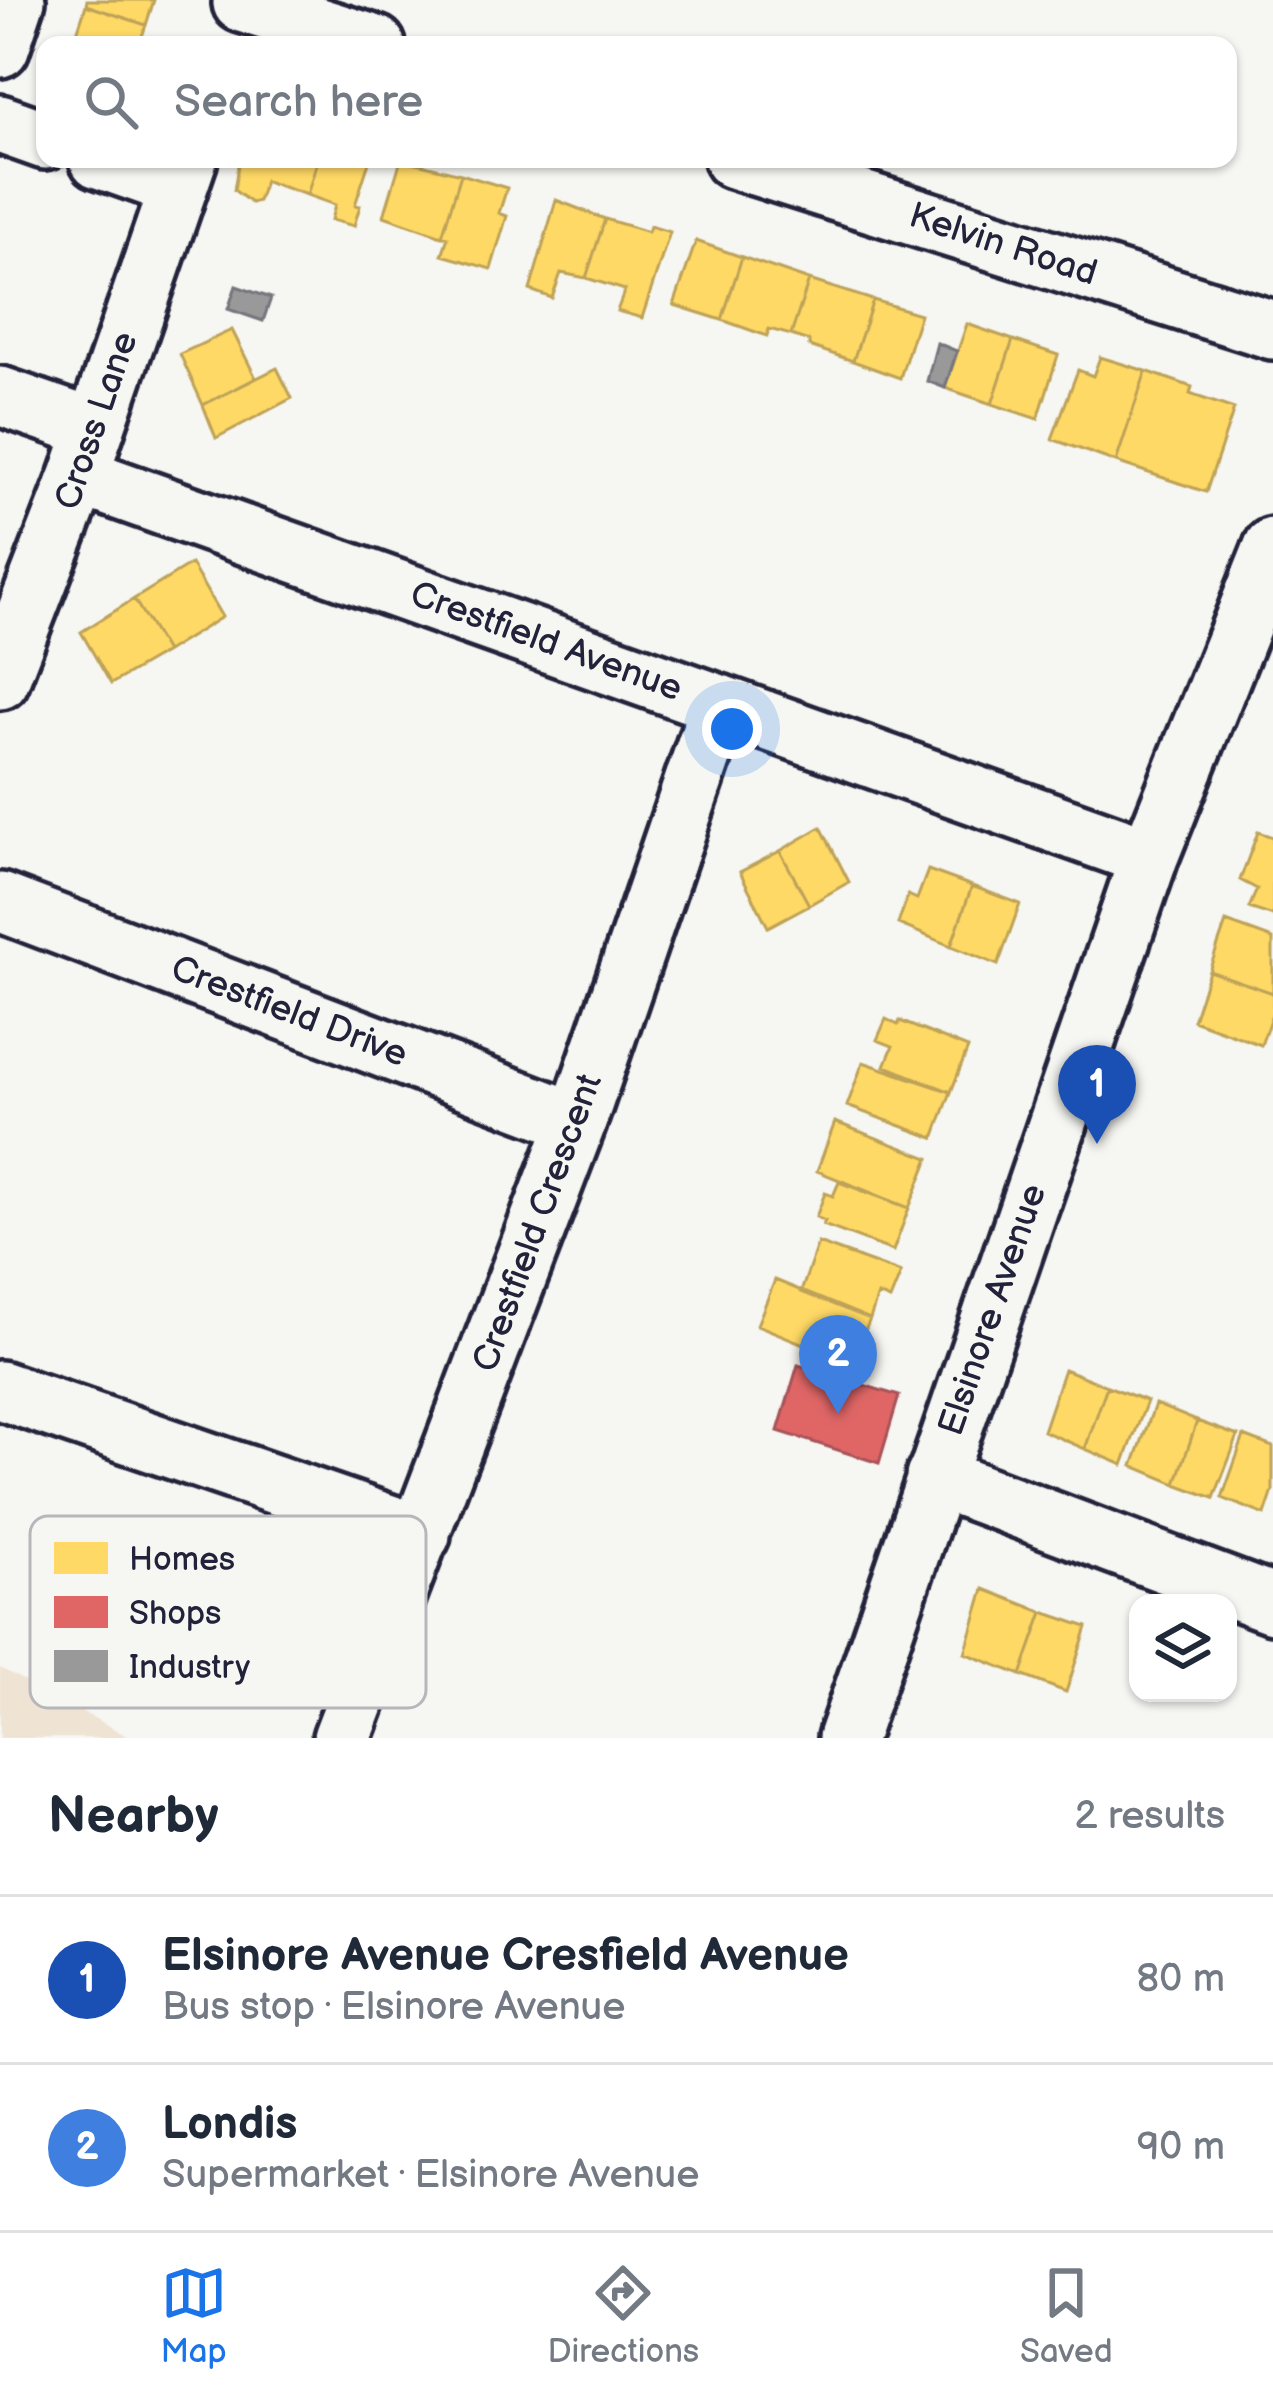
<!DOCTYPE html>
<html lang="en">
<head>
<meta charset="utf-8">
<style>
  :root { --surface:#fff; --page:#f2f2f3; --text:#1f2937; --muted:#747a83; --line:#e0e1e3; --accent:#1a73e8 }
  body { margin:0; font-family:"Balsamiq Sans",sans-serif; background:var(--page); color:var(--text) }
  .controls { position:absolute; right:36px; bottom:36px; display:grid; overflow:hidden; border-radius:24px; box-shadow:0 3px 9px #0004 }
  .controls button { width:108px; height:108px; display:grid; place-items:center; padding:0; border:0; border-bottom:3px solid var(--line); background:var(--surface); color:var(--text); font:60px sans-serif }
  .you { position:absolute; left:732px; top:729px; width:42px; height:42px; margin:-30px; border:9px solid #fff; border-radius:50%; background:#1a73e8; box-shadow:0 0 0 18px #1a73e833 }
  .badge { display:grid; place-items:center; width:78px; height:78px; border-radius:50%; background:var(--accent); color:#fff; font-size:39px; font-weight:700 }
  .pin { position:absolute; translate:-50% -99px; filter:drop-shadow(0 3px 6px #0008) }
  .pin::after { content:''; position:absolute; top:63px; width:42px; height:36px; background:inherit; clip-path:polygon(0 0,100% 0,50% 100%) }
  .list { margin:0; padding:0; list-style:none }
  h2 { display:flex; justify-content:space-between; align-items:center; height:156px; margin:0; padding:0 48px; font-size:51px }
  h2 small { font-size:39px; font-weight:400; color:var(--muted) }
  .list li { display:grid; grid-template-columns:78px 1fr auto; gap:36px; align-items:center; box-sizing:border-box; height:168px; padding:0 48px; border-top:3px solid var(--line) }
  .list b { display:block; font-size:45px; white-space:nowrap }
  .list p { margin:0; font-size:39px; white-space:nowrap; color:var(--muted) }
  .list em { font-size:39px; font-style:normal; color:var(--muted) }
  .icon { flex:none; width:66px; height:66px; fill:none; stroke:currentColor; stroke-width:2; stroke-linecap:round; stroke-linejoin:round }
  .map { position:relative; flex:none; width:1273px; height:1738px; overflow:hidden }
  .search { position:absolute; background:var(--surface); box-shadow:0 3px 9px #0004; left:36px; right:36px; top:36px; height:132px; display:flex; align-items:center; gap:30px; box-sizing:border-box; padding:0 42px; border-radius:24px; color:var(--muted); font-size:45px }
  .sheet { height:492px; background:var(--surface) }
  nav { display:flex; justify-content:space-around; align-items:center; box-sizing:border-box; height:168px; border-top:3px solid var(--line); background:var(--surface); font-size:33px; color:var(--muted) }
  nav a { display:grid; justify-items:center; gap:6px }
  nav .on { color:var(--accent) }
  .map>svg:first-child { display:block }
  .built { fill:#efe3d4 }
  .homes { fill:#ffd966; stroke:#bda259; stroke-width:3 }
  .shops { fill:#e06666; stroke:#a75259; stroke-width:3 }
  .industry { fill:#999; stroke:#75757d; stroke-width:3 }
  .lines { fill:none; stroke-linecap:round; stroke-linejoin:round }
  .minor-casing { stroke:#22223b; stroke-width:66 }
  .minor { stroke:#f6f6f2; stroke-width:57 }
  .labels { text-anchor:middle; dominant-baseline:central; stroke-width:12; stroke-linejoin:round; paint-order:stroke }
  .street-label { font-size:36px; fill:#22223b; stroke:#f6f6f2 }
  .key { fill:#f6f6f2; stroke:#b6b6bb; stroke-width:3 }
  .key-label { font-size:33px; fill:#22223b }
</style>
</head>
<body>
<div class="map">
<svg width="1273" height="1738" viewBox="0 0 1273 1738">
  <rect width="100%" height="100%" fill="#f6f6f2"/>
  <filter id="ink" filterUnits="userSpaceOnUse"><feTurbulence type="fractalNoise" baseFrequency=".00833" numOctaves="2"/><feDisplacementMap in="SourceGraphic" scale="24" xChannelSelector="R" yChannelSelector="G"/><feConvolveMatrix kernelMatrix="1 2 1 2 8 2 1 2 1" color-interpolation-filters="sRGB"/></filter>
  <g filter="url(#ink)">
    <path class="built" d="M0 1668 131 1738H0Z"/>
    <path class="homes" d="M87 0H154L146 25 86 5Z
      M86 5 146 25 139 45H73Z
      M239 159H318L307 195 265 181 258 201 251 203 234 190Z
      M318 159H370L355 205 360 206 354 226 331 220 335 205 307 195Z
      M401 159 461 174 442 236 384 216Z
      M461 174 507 188 499 213 507 216 491 269 442 255 448 237 442 236Z
      M556 200 605 219 586 278 561 273 552 298 530 290Z
      M605 219 648 232 650 226 670 232 642 318 617 311 625 290 586 278Z
      M696 241 742 257 722 320 674 305Z
      M742 257 809 280 791 335 769 329 767 336 722 320Z
      M809 280 873 300 853 361 809 346V341L791 335Z
      M873 300 920 314 900 378 853 361Z
      M967 324 1013 340 992 404 945 388Z
      M232 330 256 378 203 405 180 354Z
      M1013 340 1058 355 1038 419 992 404Z
      M1100 357 1146 371 1116 462 1052 439 1078 370 1093 376Z
      M277 368 292 398 216 438 203 405Z
      M1146 371 1192 387 1190 394 1234 409 1206 492 1116 462Z
      M191 564 222 617 166 652 134 599Z
      M134 599 166 652 111 684 81 632Z
      M821 827 849 882 809 905 780 851Z
      M1258 832 1273 837V916L1249 908 1257 889 1240 880Z
      M780 851 809 905 768 927 740 872Z
      M928 870 972 886 951 946 898 924 908 895 917 899Z
      M972 886 1020 904 998 965 951 946Z
      M1226 922 1273 939V993L1209 971Z
      M1209 971 1273 993V1011L1261 1045 1193 1020Z
      M886 1019 898 1025 900 1021 968 1048 951 1092 885 1066 893 1046 877 1040Z
      M863 1062 951 1092 934 1138 847 1106Z
      M835 1122 929 1158 909 1208 817 1171Z
      M839 1182 909 1208 893 1251 823 1225 825 1221 816 1217 825 1193 833 1196Z
      M818 1243 901 1273 890 1300 878 1295 870 1319 801 1292Z
      M775 1280 870 1319 862 1338 873 1343 862 1368 757 1325Z
      M1064 1369 1107 1386 1085 1449 1043 1431Z
      M1107 1386 1147 1401 1123 1465 1085 1449Z
      M1155 1404 1197 1421 1176 1484 1133 1466Z
      M1197 1421 1238 1436 1214 1498 1176 1484Z
      M1244 1436 1273 1447V1491L1265 1515 1222 1498Z
      M984 1589 1043 1612 1021 1675 965 1653Z
      M1043 1612 1087 1627 1066 1692 1021 1675Z"/>
    <path class="shops" d="M798 1365 899 1396 879 1463 778 1431Z"/>
    <path class="industry" d="M236 286 271 298 263 321 228 309Z
      M937 343 957 351 945 388 927 381Z"/>
    <g class="lines">
      <defs>
        <path id="minor" d="M242 3 376 45
          M0 48 16 0
          M0 124 45 140
          M99 159 178 187
          M733 159 1273 330
          M0 396 95 429
          M79 476 1149 857
          M0 680 79 476 188 159
          M0 902 577 1122
          M0 1390 421 1535
          M935 1477 1273 1604
          M342 1738 577 1122 720 704
          M847 1738 1149 857 1273 547"/>
      </defs>
      <use href="#minor" class="minor-casing"/>
      <use href="#minor" class="minor"/>
    </g>
  </g>
  <g class="labels">
    <g class="street-label">
      <text transform="translate(1003 245) rotate(18)">Kelvin Road</text>
      <text transform="translate(97 421) rotate(-71)">Cross Lane</text>
      <text transform="translate(546 642) rotate(20)">Crestfield Avenue</text>
      <text transform="translate(289 1012) rotate(21)">Crestfield Drive</text>
      <text transform="translate(538 1223) rotate(-70)">Crestfield Crescent</text>
      <text transform="translate(993 1310) rotate(-71)">Elsinore Avenue</text>
    </g>
  </g>
  <rect x="30" y="1516" width="396" height="192" rx="18" class="key"/>
  <rect x="54" y="1542" width="54" height="32" fill="#ffd966"/>
  <rect x="54" y="1596" width="54" height="32" fill="#e06666"/>
  <rect x="54" y="1650" width="54" height="32" fill="#999"/>
  <g class="key-label">
    <text x="129" y="1570">Homes</text>
    <text x="129" y="1624">Shops</text>
    <text x="129" y="1678">Industry</text>
  </g>
</svg>
<div class="controls">
<button><svg class="icon" aria-label="layers" viewBox="0 0 24 24"><path d="M12 4l9 5-9 5-9-5zM3 14l9 5 9-5"/></svg></button>
</div>
<div class="you"></div>
<div class="pin badge" style="left:1097px;top:1144px;background:#1a4fb4">1</div>
<div class="pin badge" style="left:838px;top:1414px;background:#3f7fe0">2</div>
<div class="search"><svg class="icon" aria-label="search" viewBox="0 0 24 24"><circle cx="10" cy="10" r="6"/><path d="M15 15l6 6"/></svg>Search here</div>
</div>
<section class="sheet">
<h2>Nearby<small>2 results</small></h2>
<ul class="list">
<li><span class="badge" style="background:#1a4fb4">1</span><div><b>Elsinore Avenue Cresfield Avenue</b><p>Bus stop · Elsinore Avenue</p></div><em>80 m</em></li>
<li><span class="badge" style="background:#3f7fe0">2</span><div><b>Londis</b><p>Supermarket · Elsinore Avenue</p></div><em>90 m</em></li>
</ul>
</section>
<nav>
<a class="on"><svg class="icon" aria-label="map" viewBox="0 0 24 24"><path d="M3 6l6-2 6 2 6-2v14l-6 2-6-2-6 2zM9 4v14M15 6v14"/></svg>Map</a>
<a><svg class="icon" aria-label="directions" viewBox="0 0 24 24"><path d="M12 3l9 9-9 9-9-9zM9 14v-3h6M13 9l2 2-2 2"/></svg>Directions</a>
<a><svg class="icon" aria-label="saved" viewBox="0 0 24 24"><path d="M7 4h10v16l-5-4-5 4z"/></svg>Saved</a>
</nav>
</body>
</html>
